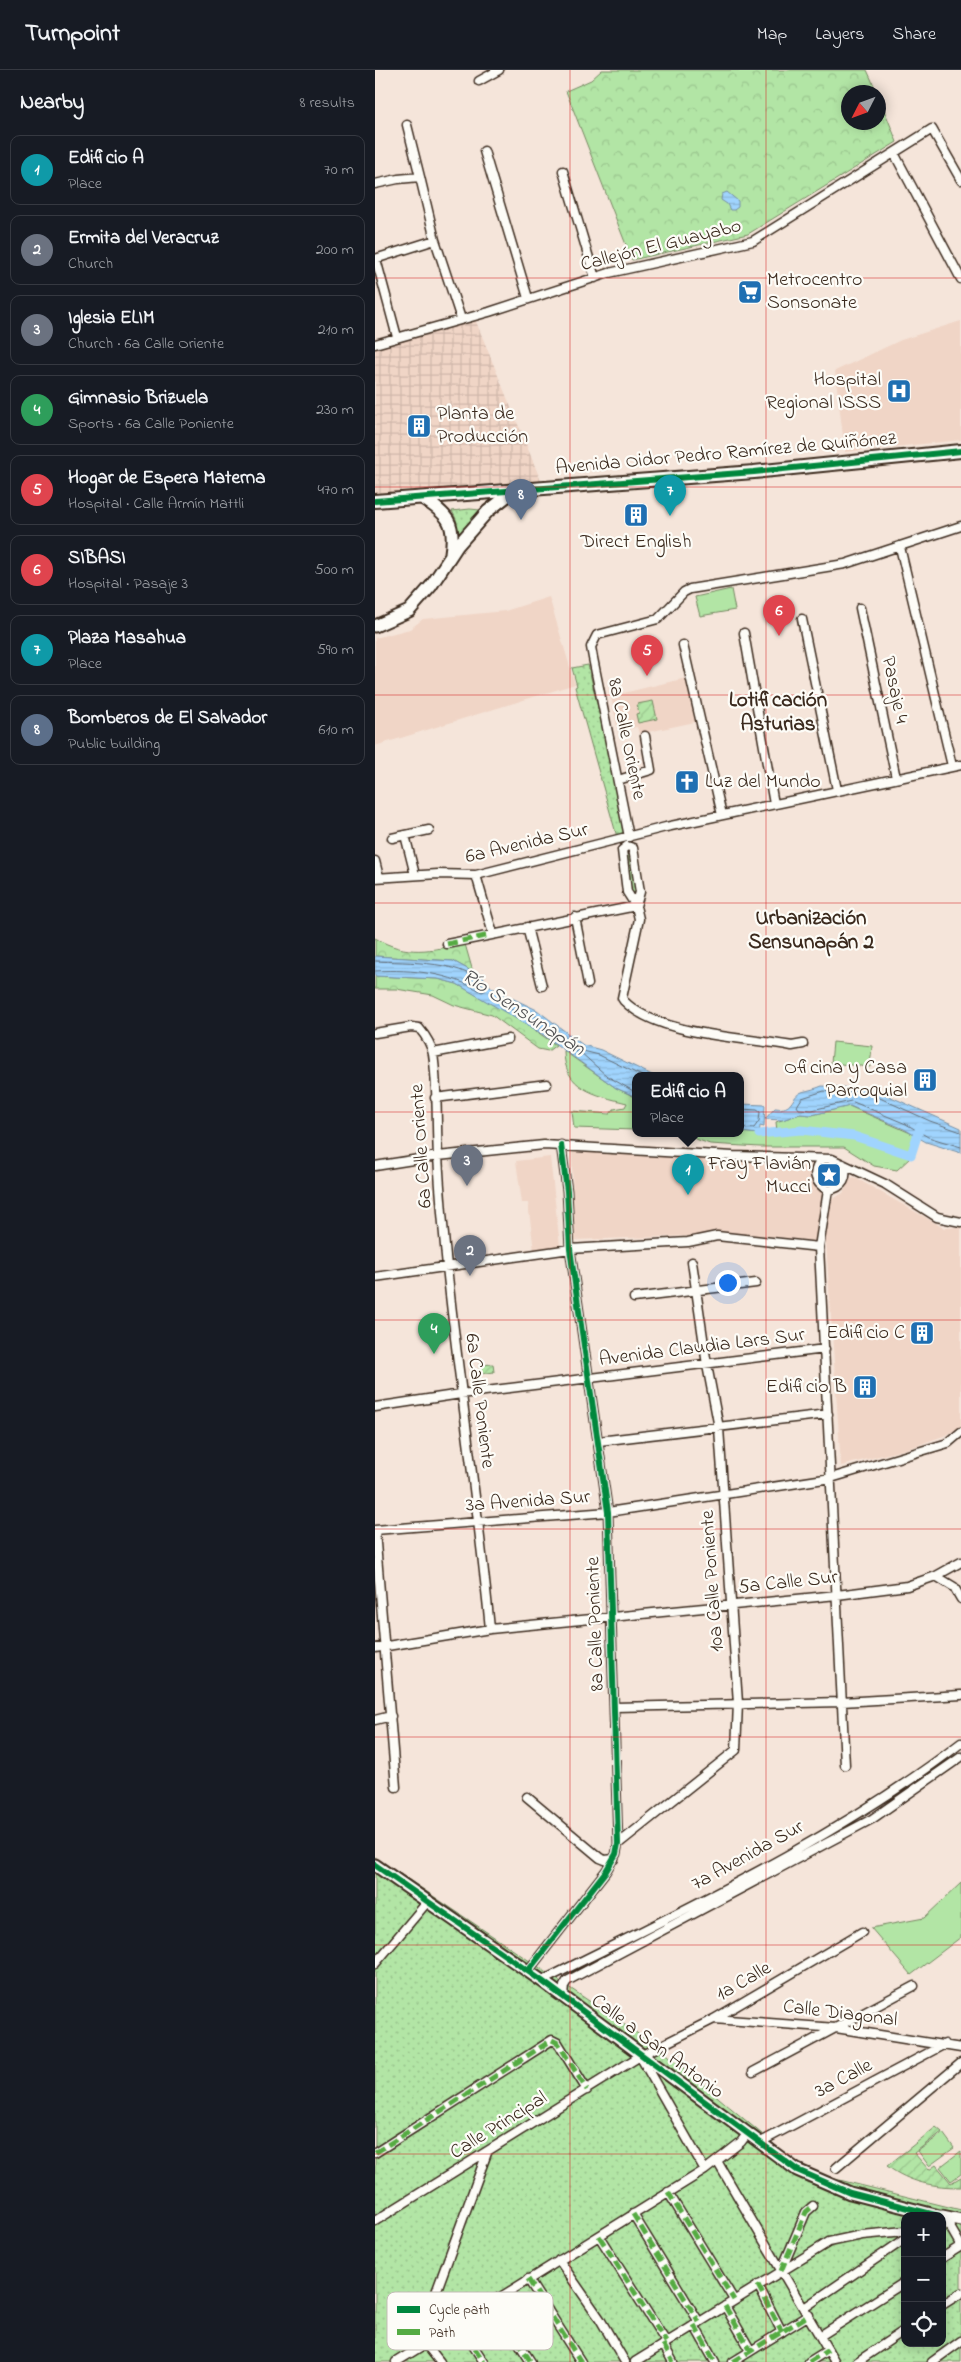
<!DOCTYPE html>
<html lang="en">
<head>
<meta charset="utf-8">
<style>
  :root { --surface:#171b24; --page:#242831; --text:#f1f3f6; --muted:#9ea1a6; --line:#363941; --accent:#0b8043 }
  body { margin:0; font-family:"Indie Flower",sans-serif; background:var(--page); color:var(--text) }
  .controls { position:absolute; right:15px; bottom:15px; display:grid; overflow:hidden; border-radius:10px; box-shadow:0 2px 12px #0003 }
  .controls button { width:45px; height:45px; display:grid; place-items:center; padding:0; border:0; border-bottom:1px solid var(--line); background:var(--surface); color:var(--text); font:25px sans-serif }
  .compass { position:absolute; left:466px; top:15px; width:45px; height:45px; border-radius:50%; background:var(--surface); box-shadow:0 2px 12px #0003; rotate:228deg }
  .you { position:absolute; left:352px; top:1212px; width:18px; height:18px; margin:-12px; border:4px solid #fff; border-radius:50%; background:#1a73e8; box-shadow:0 0 0 8px #1a73e833 }
  .badge { display:grid; place-items:center; width:32px; height:32px; border-radius:50%; background:var(--accent); color:#fff; font-size:16px; font-weight:700 }
  .pin { position:absolute; translate:-50% -41px; filter:drop-shadow(0 1px 2px #0008) }
  .pin::after { content:''; position:absolute; top:26px; width:18px; height:15px; background:inherit; clip-path:polygon(0 0,100% 0,50% 100%) }
  .popup { position:absolute; left:257px; top:1002px; width:112px; height:65px; box-sizing:border-box; display:grid; place-content:center; border-radius:10px; background:var(--surface); filter:drop-shadow(0 1px 4px #0005); font-size:16px; white-space:nowrap; color:var(--muted) }
  .popup b { font-size:19px; color:var(--text) }
  .popup::after { content:''; position:absolute; left:50%; top:100%; margin-left:-10px; border:10px solid transparent; border-top-color:var(--surface) }
  .list { margin:0; padding:0; list-style:none }
  h2 { display:flex; justify-content:space-between; align-items:center; height:65px; margin:0; padding:0 20px; font-size:21px }
  h2 small { font-size:16px; font-weight:400; color:var(--muted) }
  .list li { display:grid; grid-template-columns:32px 1fr auto; gap:15px; align-items:center; box-sizing:border-box; height:70px; margin:0 10px 10px; padding:0 10px; border:1px solid var(--line); border-radius:10px }
  .list b { display:block; font-size:19px; white-space:nowrap }
  .list p { margin:0; font-size:16px; white-space:nowrap; color:var(--muted) }
  .list em { font-size:16px; font-style:normal; color:var(--muted) }
  .icon { flex:none; width:28px; height:28px; fill:none; stroke:currentColor; stroke-width:2; stroke-linecap:round; stroke-linejoin:round }
  .map { position:relative; flex:none; width:586px; height:2292px; overflow:hidden }
  header { display:flex; align-items:center; gap:30px; box-sizing:border-box; height:70px; padding:0 25px; background:var(--surface); border-bottom:1px solid var(--line) }
  header strong { font-size:24px }
  nav { display:flex; gap:28px; margin-inline-start:auto; font-size:18px }
  main { display:flex }
  aside { flex:1; background:var(--surface) }
  .map>svg:first-child { display:block }
  .built { fill:#f0d5c6 }
  .industrial { fill:url(#industrial-grid) }
  .grass { fill:#b2e5a5; stroke:#768862 }
  .forest { fill:url(#forest-crowns); stroke:#768862 }
  .park { fill:url(#park-dots); stroke:#768862; fill-rule:evenodd }
  .garden { fill:url(#garden-furrows); stroke:#768862 }
  .water { fill:url(#water-rules); stroke:#7890a4 }
  .lines { fill:none; stroke-linecap:round; stroke-linejoin:round }
  .shore { stroke:#636e78; stroke-width:1 }
  .canal { stroke:#a0d4fe; stroke-width:9 }
  .street-casing { stroke:#3b2a1e; stroke-width:11 }
  .secondary-casing { stroke:#3b2a1e; stroke-width:15 }
  .primary-casing { stroke:#3b2a1e; stroke-width:16 }
  .street { stroke:#fdfcf7; stroke-width:8 }
  .secondary { stroke:#fdfcf7; stroke-width:11 }
  .primary { stroke:#fdfcf7; stroke-width:12 }
  .quiet { stroke:#55ab43; stroke-width:5; stroke-dasharray:10 5; stroke-linecap:butt }
  .cycleway-casing { stroke:#fdfcf7; stroke-width:9 }
  .cycleway { stroke:#00873e; stroke-width:6 }
  .grid { fill:none; stroke:#d62828; stroke-width:1; stroke-opacity:0.55 }
  .labels { text-anchor:middle; dominant-baseline:central; stroke-width:4.5; stroke-linejoin:round; paint-order:stroke }
  .street-label { font-size:20px; fill:#3b2a1e; stroke:#fdfcf7 }
  .poi-label { font-size:20px; fill:#3b2a1e; stroke:#fdfcf7; text-anchor:end }
  .neighbourhood-label { font-size:21px; font-weight:bold; fill:#3b2a1e; stroke:#fdfcf7 }
  .water-label { font-size:21px; font-style:italic; fill:#545456; stroke:#fdfcf7 }
  .key { fill:#fdfcf7; stroke:#c3bdb6; stroke-width:1 }
  .key-label { font-size:14px; fill:#3b2a1e }
</style>
</head>
<body>
<header>
<strong>Turnpoint</strong>
<nav><a>Map</a><a>Layers</a><a>Share</a></nav>
</header>
<main>
<aside>
<h2>Nearby<small>8 results</small></h2>
<ul class="list">
<li><span class="badge" style="background:#0f9aa8">1</span><div><b>Edificio A</b><p>Place</p></div><em>70 m</em></li>
<li><span class="badge" style="background:#6b7280">2</span><div><b>Ermita del Veracruz</b><p>Church</p></div><em>200 m</em></li>
<li><span class="badge" style="background:#6b7280">3</span><div><b>Iglesia ELIM</b><p>Church · 6a Calle Oriente</p></div><em>210 m</em></li>
<li><span class="badge" style="background:#2e9e5b">4</span><div><b>Gimnasio Brizuela</b><p>Sports · 6a Calle Poniente</p></div><em>230 m</em></li>
<li><span class="badge" style="background:#e0444e">5</span><div><b>Hogar de Espera Materna</b><p>Hospital · Calle Armín Mattli</p></div><em>470 m</em></li>
<li><span class="badge" style="background:#e0444e">6</span><div><b>SIBASI</b><p>Hospital · Pasaje 3</p></div><em>500 m</em></li>
<li><span class="badge" style="background:#0f9aa8">7</span><div><b>Plaza Masahua</b><p>Place</p></div><em>590 m</em></li>
<li><span class="badge" style="background:#5c6f8a">8</span><div><b>Bomberos de El Salvador</b><p>Public building</p></div><em>610 m</em></li>
</ul>
</aside>
<div class="map">
<svg width="586" height="2292" viewBox="0 0 586 2292">
  <defs>
    <pattern id="industrial-grid" width="8" height="8" patternUnits="userSpaceOnUse" patternTransform="scale(1.25)"><rect width="8" height="8" fill="#f0d5c6"/><path d="M0 4h8M4 0v8" fill="none" stroke="#cfb7aa"/></pattern>
    <pattern id="forest-crowns" width="20" height="18" patternUnits="userSpaceOnUse" patternTransform="scale(1.25)"><rect width="20" height="18" fill="#b2e5a5"/><path d="M2 6a3 3 0 1 1 6 0M12 15a3 3 0 1 1 6 0" fill="none" stroke="#9ac58e"/></pattern>
    <pattern id="park-dots" width="8" height="8" patternUnits="userSpaceOnUse" patternTransform="scale(1.25)"><rect width="8" height="8" fill="#b2e5a5"/><path d="M2 2h.1M6 6h.1" fill="none" stroke="#9ac58e" stroke-width="1.8" stroke-linecap="round"/></pattern>
    <pattern id="garden-furrows" width="10" height="10" patternUnits="userSpaceOnUse" patternTransform="scale(1.25)"><rect width="10" height="10" fill="#b2e5a5"/><path d="M-1 1l2-2M0 10L10 0M9 11l2-2" fill="none" stroke="#9ac58e"/></pattern>
    <pattern id="water-rules" width="6" height="5" patternUnits="userSpaceOnUse" patternTransform="scale(1.25)"><rect width="6" height="5" fill="#a0d4fe"/><path d="M0 2.5h6" fill="none" stroke="#8bb6d9"/></pattern>
  </defs>
  <rect width="100%" height="100%" fill="#f5e5da"/>
  <filter id="ink" filterUnits="userSpaceOnUse"><feTurbulence type="fractalNoise" baseFrequency=".02" numOctaves="2"/><feDisplacementMap in="SourceGraphic" scale="10" xChannelSelector="R" yChannelSelector="G"/><feConvolveMatrix kernelMatrix="1 2 1 2 8 2 1 2 1" color-interpolation-filters="sRGB"/></filter>
  <g filter="url(#ink)">
    <path class="built" d="M586 251V370L470 382 460 301 526 270Z
      M174 527 200 614 0 676V568L35 559 48 549 130 541Z
      M311 608 320 652 264 664 262 657 243 661 236 626Z
      M197 1082 431 1092 436 1097V1108L440 1116 458 1129 468 1123 476 1108 479 1107 569 1158 586 1157V1357L571 1365 535 1378 466 1396 451 1172 370 1164 198 1170Z
      M175 1087 185 1176 159 1181 153 1133H147L141 1091Z"/>
    <path class="industrial" d="M100 249 166 411 0 426V279Z"/>
    <path class="grass" d="M356 519 360 540 325 546 320 527Z
      M458 972 497 976 495 997 456 993Z
      M189 981 241 1018 260 1027V1060L199 1058 197 1041 235 1044 239 1039 250 1037 252 1033C220 1025 189 1019 189 981Z
      M474 1036 540 1065 534 1082C488 1067 451 1056 402 1061L401 1052 425 1044 437 1045Z
      M426 1060 479 1066 535 1088 522 1100 499 1096 469 1077H385L335 1074 306 1064H366V1062L384 1064Z
      M586 1813V1867L536 1905 496 1858 549 1848Z
      M568 2063 579 2078 554 2096 543 2081Z
      M586 2081V2104L576 2111 565 2097Z"/>
    <path class="forest" d="M227 0H492L502 22H473V52H503L504 27 522 72 373 164 257 190 191 21 216 10Z
      M0 868C33 887 54 880 90 874L98 902 78 891 0 886Z
      M0 906 63 909 82 914 145 950 181 975 173 981 163 979 117 945 79 935 58 925 21 919H0Z"/>
    <path class="park" d="M95 439 105 440 84 464 81 449 77 441Z
      M213 595 253 765 242 767 200 617 202 616 197 598Z
      M0 1787 287 1980 432 2102 586 2140V2292H0ZM530 2146H567V2273H530Z"/>
    <path class="garden" d="M278 631 282 649 263 653 261 644 264 643 262 634Z
      M252 782 256 783 262 823 260 826 256 822 251 784Z
      M118 1294 119 1302 105 1304 104 1295Z
      M561 2057 567 2062 539 2083 554 2100 561 2095 576 2113 586 2107V2117C559 2117 535 2113 512 2096Z"/>
    <path class="water" d="M352 122 363 131V137L359 140H355L352 134 346 130 347 124Z
      M0 886 78 891 109 908 116 917 124 922 162 940 208 975 226 980 279 1006H260V1027L259 1026 241 1018 167 964 82 914 63 909 0 906Z
      M447 1016 498 1019 586 1058V1083L551 1072 529 1059 475 1036 437 1045 425 1044 407 1050 390 1049 400 1038C419 1041 415 1027 427 1022 434 1020 440 1019 447 1016Z
      M366 1034 390 1035 389 1057 385 1056 384 1064 366 1062Z
      M448 1104a6 6 0 1 1 12 0a6 6 0 1 1-12 0Z"/>
    <g class="lines">
      <path class="shore" d="M0 891C30 893 95 889 111 920L107 922C74 903 39 899 0 901
        M136 932C161 944 182 960 203 978V981L201 982 192 976 133 937 132 934Z
        M260 1022 232 1006 205 982 208 981 224 985 267 1006
        M366 1039 382 1040 385 1042 384 1051 379 1058 366 1057
        M586 1062 555 1051 496 1024 449 1021 427 1028 422 1036 424 1039 437 1040 476 1031 531 1054 553 1067 586 1077"/>
      <path class="canal" d="M384 1064 426 1060 479 1066 536 1085 545 1057"/>
      <defs>
        <path id="street" d="M104 11 124 0
          M32 55 45 107
          M109 81 153 228
          M519 83 586 209
          M188 101 220 208
          M0 114 23 109 45 107 60 170 86 249
          M0 189 60 170
          M1 189 22 267
          M0 274 114 242 234 203 378 171 557 59 586 110
          M525 477 577 696
          M485 538 521 708
          M427 549 462 720
          M369 563 399 734
          M308 575 347 745
          M243 710 276 700 270 666
          M30 765 40 805
          M254 767 218 588 216 577 222 565 283 549 309 522 315 519 470 494 586 456
          M17 768 54 760
          M252 776 247 780 252 822 261 836 264 849 247 928 249 931C283 966 370 967 417 976L428 974
          M0 791 4 807
          M101 805 118 864
          M0 808 63 804 101 805 291 757 586 695
          M200 847 213 914
          M152 857 167 916
          M72 874 261 836 265 822 258 778 252 776
          M0 963 36 957 44 958C50 965 56 974 58 984 63 1017 61 1052 63 1086 72 1244 100 1401 115 1559
          M58 983 133 969
          M60 1028 172 1014
          M447 1090C436 1101 439 1113 453 1120 468 1118 474 1108 468 1094
          M0 1096 63 1086 169 1075 358 1086 457 1089 510 1114 562 1147 586 1152
          M453 1120 444 1177 470 1695
          M0 1207 195 1179 313 1172 342 1166 444 1177
          M259 1228 381 1213
          M0 1337 86 1324 450 1279
          M224 1371 453 1344
          M0 1460 233 1442 456 1408 573 1373 586 1362
          M0 1461 21 1717
          M561 1506 579 1517 586 1529
          M0 1578 115 1559 462 1525 532 1516 561 1506 586 1492
          M240 1637 467 1632 586 1625
          M0 1650 16 1646
          M152 1727 225 1788 230 1790 239 1789
          M243 1774 361 1680 363 1633 344 1358 332 1295 317 1192
          M0 1894 54 1830
          M153 1901 231 1801 241 1784 243 1774 233 1442 195 1179 192 1121 186 1075
          M167 1911C308 1840 460 1770 586 1673
          M188 1927 189 1916 192 1911 497 1749 586 1687
          M339 1949 461 1958 586 1978
          M265 1986 330 2100
          M378 2002 539 1916
          M384 2073 570 1974
          M0 2083 177 1970 183 1973 212 2020
          M342 2091 460 2292
          M461 2098 586 1993
          M293 2122 359 2230
          M258 2144 324 2252
          M574 2148 575 2157 586 2176
          M0 2151 265 1986 339 1949 487 1862
          M224 2166 291 2272
          M567 2188 586 2176
          M184 2190 225 2249 250 2292
          M406 2201 431 2142 438 2136
          M153 2209 206 2292
          M383 2215 407 2262
          M117 2232 156 2292
          M567 2235 586 2223
          M350 2236 376 2281
          M429 2238 530 2169
          M83 2253 109 2292
          M319 2255 340 2292
          M445 2266 530 2212
          M288 2274 298 2292
          M21 2292 330 2100 366 2072 372 2064
          M65 2292 50 2273 52 2247 112 2083
          M260 2292 454 2172 487 2165 530 2161
          M358 2292 434 2245
          M434 2292 453 2280
          M482 2292 530 2260
          M557 2292 586 2271"/>
        <path id="secondary" d="M47 428C72 444 81 452 76 483
          M0 556 34 541 56 516 83 475 113 441 131 427
          M0 1795 167 1911 422 2100 475 2123 564 2146
          M567 2146 586 2150"/>
        <path id="primary" d="M0 431 379 402 586 381"/>
      </defs>
      <use href="#street" class="street-casing"/>
      <use href="#secondary" class="secondary-casing"/>
      <use href="#primary" class="primary-casing"/>
      <use href="#street" class="street"/>
      <use href="#secondary" class="secondary"/>
      <use href="#primary" class="primary"/>
      <path class="quiet" d="M72 874 115 865
        M0 2083 177 1970 183 1973 212 2020
        M293 2122 359 2230
        M258 2144 324 2252
        M224 2166 291 2272
        M406 2201 431 2142 438 2136
        M153 2209 206 2292
        M383 2215 407 2262
        M117 2232 156 2292
        M350 2236 376 2281
        M83 2253 109 2292
        M319 2255 340 2292
        M288 2274 298 2292
        M358 2292 434 2245
        M434 2292 453 2280"/>
      <defs>
        <path id="cycleway" d="M0 431 379 402 586 381
          M0 1795 167 1911 422 2100 475 2123 564 2146
          M153 1901 231 1801 241 1784 243 1774 233 1442 195 1179 192 1121 186 1075"/>
      </defs>
      <use href="#cycleway" class="cycleway-casing"/>
      <use href="#cycleway" class="cycleway"/>
    </g>
  </g>
  <path class="grid" d="M195 0V2292M391 0V2292M0 208H586M0 417H586M0 625H586M0 833H586M0 1042H586M0 1250H586M0 1459H586M0 1667H586M0 1875H586M0 2084H586"/>
  <defs>
    <symbol id="supermarket-square" viewBox="-11 -11 22 22"><rect x="-9" y="-9" width="18" height="18" rx="4" fill="#1f6fb2" stroke="#fdfcf7"/><path d="M-6-5.5h2.5l.6 2H6L4.5 2H-2.5L-4.4-4H-6ZM-1.5 3.2a1.3 1.3 0 1 0 .1 0ZM3 3.2a1.3 1.3 0 1 0 .1 0Z" fill="#fff"/></symbol>
    <symbol id="hospital-square" viewBox="-11 -11 22 22"><rect x="-9" y="-9" width="18" height="18" rx="4" fill="#1f6fb2" stroke="#fdfcf7"/><path d="M-5-5h3v3.5h4V-5h3V5h-3V1.5h-4V5h-3Z" fill="#fff"/></symbol>
    <symbol id="building-square" viewBox="-11 -11 22 22"><rect x="-9" y="-9" width="18" height="18" rx="4" fill="#1f6fb2" stroke="#fdfcf7"/><path d="M-4-6H4V6H1V3H-1V6H-4ZM-2.5-4.3h1.7v1.8h-1.7ZM.8-4.3h1.7v1.8H.8ZM-2.5-1h1.7V.8h-1.7ZM.8-1h1.7V.8H.8Z" fill="#fff"/></symbol>
    <symbol id="church-square" viewBox="-11 -11 22 22"><rect x="-9" y="-9" width="18" height="18" rx="4" fill="#1f6fb2" stroke="#fdfcf7"/><path d="M-1.2-6h2.4v3.5h3.3v2.4h-3.3V6h-2.4V-.1h-3.3v-2.4h3.3Z" fill="#fff"/></symbol>
    <symbol id="sight-square" viewBox="-11 -11 22 22"><rect x="-9" y="-9" width="18" height="18" rx="4" fill="#1f6fb2" stroke="#fdfcf7"/><path d="M0-6L1.8-2.2L6-1.7L2.9 1.2L3.7 5.4L0 3.3L-3.7 5.4L-2.9 1.2L-6-1.7L-1.8-2.2Z" fill="#fff"/></symbol>
  </defs>
  <g fill-rule="evenodd">
    <use href="#supermarket-square" x="361" y="208" width="28" height="28"/>
    <use href="#hospital-square" x="510" y="307" width="28" height="28"/>
    <use href="#building-square" x="30" y="342" width="28" height="28"/>
    <use href="#building-square" x="247" y="431" width="28" height="28"/>
    <use href="#church-square" x="298" y="698" width="28" height="28"/>
    <use href="#building-square" x="536" y="996" width="28" height="28"/>
    <use href="#sight-square" x="440" y="1091" width="28" height="28"/>
    <use href="#building-square" x="533" y="1249" width="28" height="28"/>
    <use href="#building-square" x="476" y="1303" width="28" height="28"/>
  </g>
  <g class="labels">
    <g class="street-label">
      <text transform="translate(286 176) rotate(-14)">Callejón El Guayabo</text>
      <text transform="translate(351 384) rotate(-5)">Avenida Oidor Pedro Ramírez de Quiñónez</text>
      <text transform="translate(519 620) rotate(78)">Pasaje 4</text>
      <text transform="translate(251 669) rotate(78)">8a Calle Oriente</text>
      <text transform="translate(152 774) rotate(-13)">6a Avenida Sur</text>
      <text transform="translate(47 1076) rotate(-94)">6a Calle Oriente</text>
      <text transform="translate(327 1278) rotate(-7)">Avenida Claudia Lars Sur</text>
      <text transform="translate(104 1331) rotate(83)">6a Calle Poniente</text>
      <text transform="translate(153 1432) rotate(-4)">3a Avenida Sur</text>
      <text transform="translate(338 1511) rotate(-94)">10a Calle Poniente</text>
      <text transform="translate(413 1513) rotate(-6)">5a Calle Sur</text>
      <text transform="translate(221 1554) rotate(-92)">8a Calle Poniente</text>
      <text transform="translate(373 1786) rotate(-29)">7a Avenida Sur</text>
      <text transform="translate(369 1912) rotate(-30)">1a Calle</text>
      <text transform="translate(465 1944) rotate(7)">Calle Diagonal</text>
      <text transform="translate(282 1977) rotate(37)">Calle a San Antonio</text>
      <text transform="translate(469 2009) rotate(-28)">3a Calle</text>
      <text transform="translate(124 2056) rotate(-32)">Calle Principal</text>
    </g>
    <g class="poi-label">
      <text x="392" y="210" text-anchor="start">Metrocentro<tspan x="392" dy="23">Sonsonate</tspan></text>
      <text x="506" y="310">Hospital<tspan x="506" dy="23">Regional ISSS</tspan></text>
      <text x="62" y="344" text-anchor="start">Planta de<tspan x="62" dy="23">Producción</tspan></text>
      <text x="261" y="472" text-anchor="middle">Direct English</text>
      <text x="330" y="712" text-anchor="start">Luz del Mundo</text>
      <text x="532" y="998">Oficina y Casa<tspan x="532" dy="23">Parroquial</tspan></text>
      <text x="436" y="1094">Fray Flavián<tspan x="436" dy="23">Mucci</tspan></text>
      <text x="530" y="1263">Edificio C</text>
      <text x="472" y="1317">Edificio B</text>
    </g>
    <g class="neighbourhood-label">
      <text x="403" y="631">Lotificación<tspan x="403" dy="24">Asturias</tspan></text>
      <text x="436" y="849">Urbanización<tspan x="436" dy="24">Sensunapán 2</tspan></text>
    </g>
    <g class="water-label">
      <text transform="translate(148 943) rotate(33)">Río Sensunapán</text>
    </g>
  </g>
  <rect x="12" y="2222" width="166" height="58" rx="8" class="key"/>
  <rect x="22" y="2236" width="23" height="7" fill="#00873e"/>
  <rect x="22" y="2259" width="23" height="6" fill="#55ab43"/>
  <g class="key-label">
    <text x="54" y="2244">Cycle path</text>
    <text x="54" y="2267">Path</text>
  </g>
</svg>
<div class="controls">
<button>+</button>
<button>−</button>
<button><svg class="icon" aria-label="locate" viewBox="0 0 24 24"><circle cx="12" cy="12" r="6"/><path d="M12 2v4M12 18v4M2 12h4M18 12h4"/></svg></button>
</div>
<svg class="compass" viewBox="-18 -18 36 36"><path d="M0-13l5 13h-10z" fill="#e53935"/><path d="M0 13l5-13h-10z" fill="#9ea1a6"/></svg>
<div class="you"></div>
<div class="pin badge" style="left:313px;top:1125px;background:#0f9aa8">1</div>
<div class="popup"><b>Edificio A</b>Place</div>
<div class="pin badge" style="left:95px;top:1206px;background:#6b7280">2</div>
<div class="pin badge" style="left:92px;top:1116px;background:#6b7280">3</div>
<div class="pin badge" style="left:59px;top:1284px;background:#2e9e5b">4</div>
<div class="pin badge" style="left:272px;top:606px;background:#e0444e">5</div>
<div class="pin badge" style="left:404px;top:566px;background:#e0444e">6</div>
<div class="pin badge" style="left:295px;top:446px;background:#0f9aa8">7</div>
<div class="pin badge" style="left:146px;top:450px;background:#5c6f8a">8</div>
</div>
</main>
</body>
</html>
